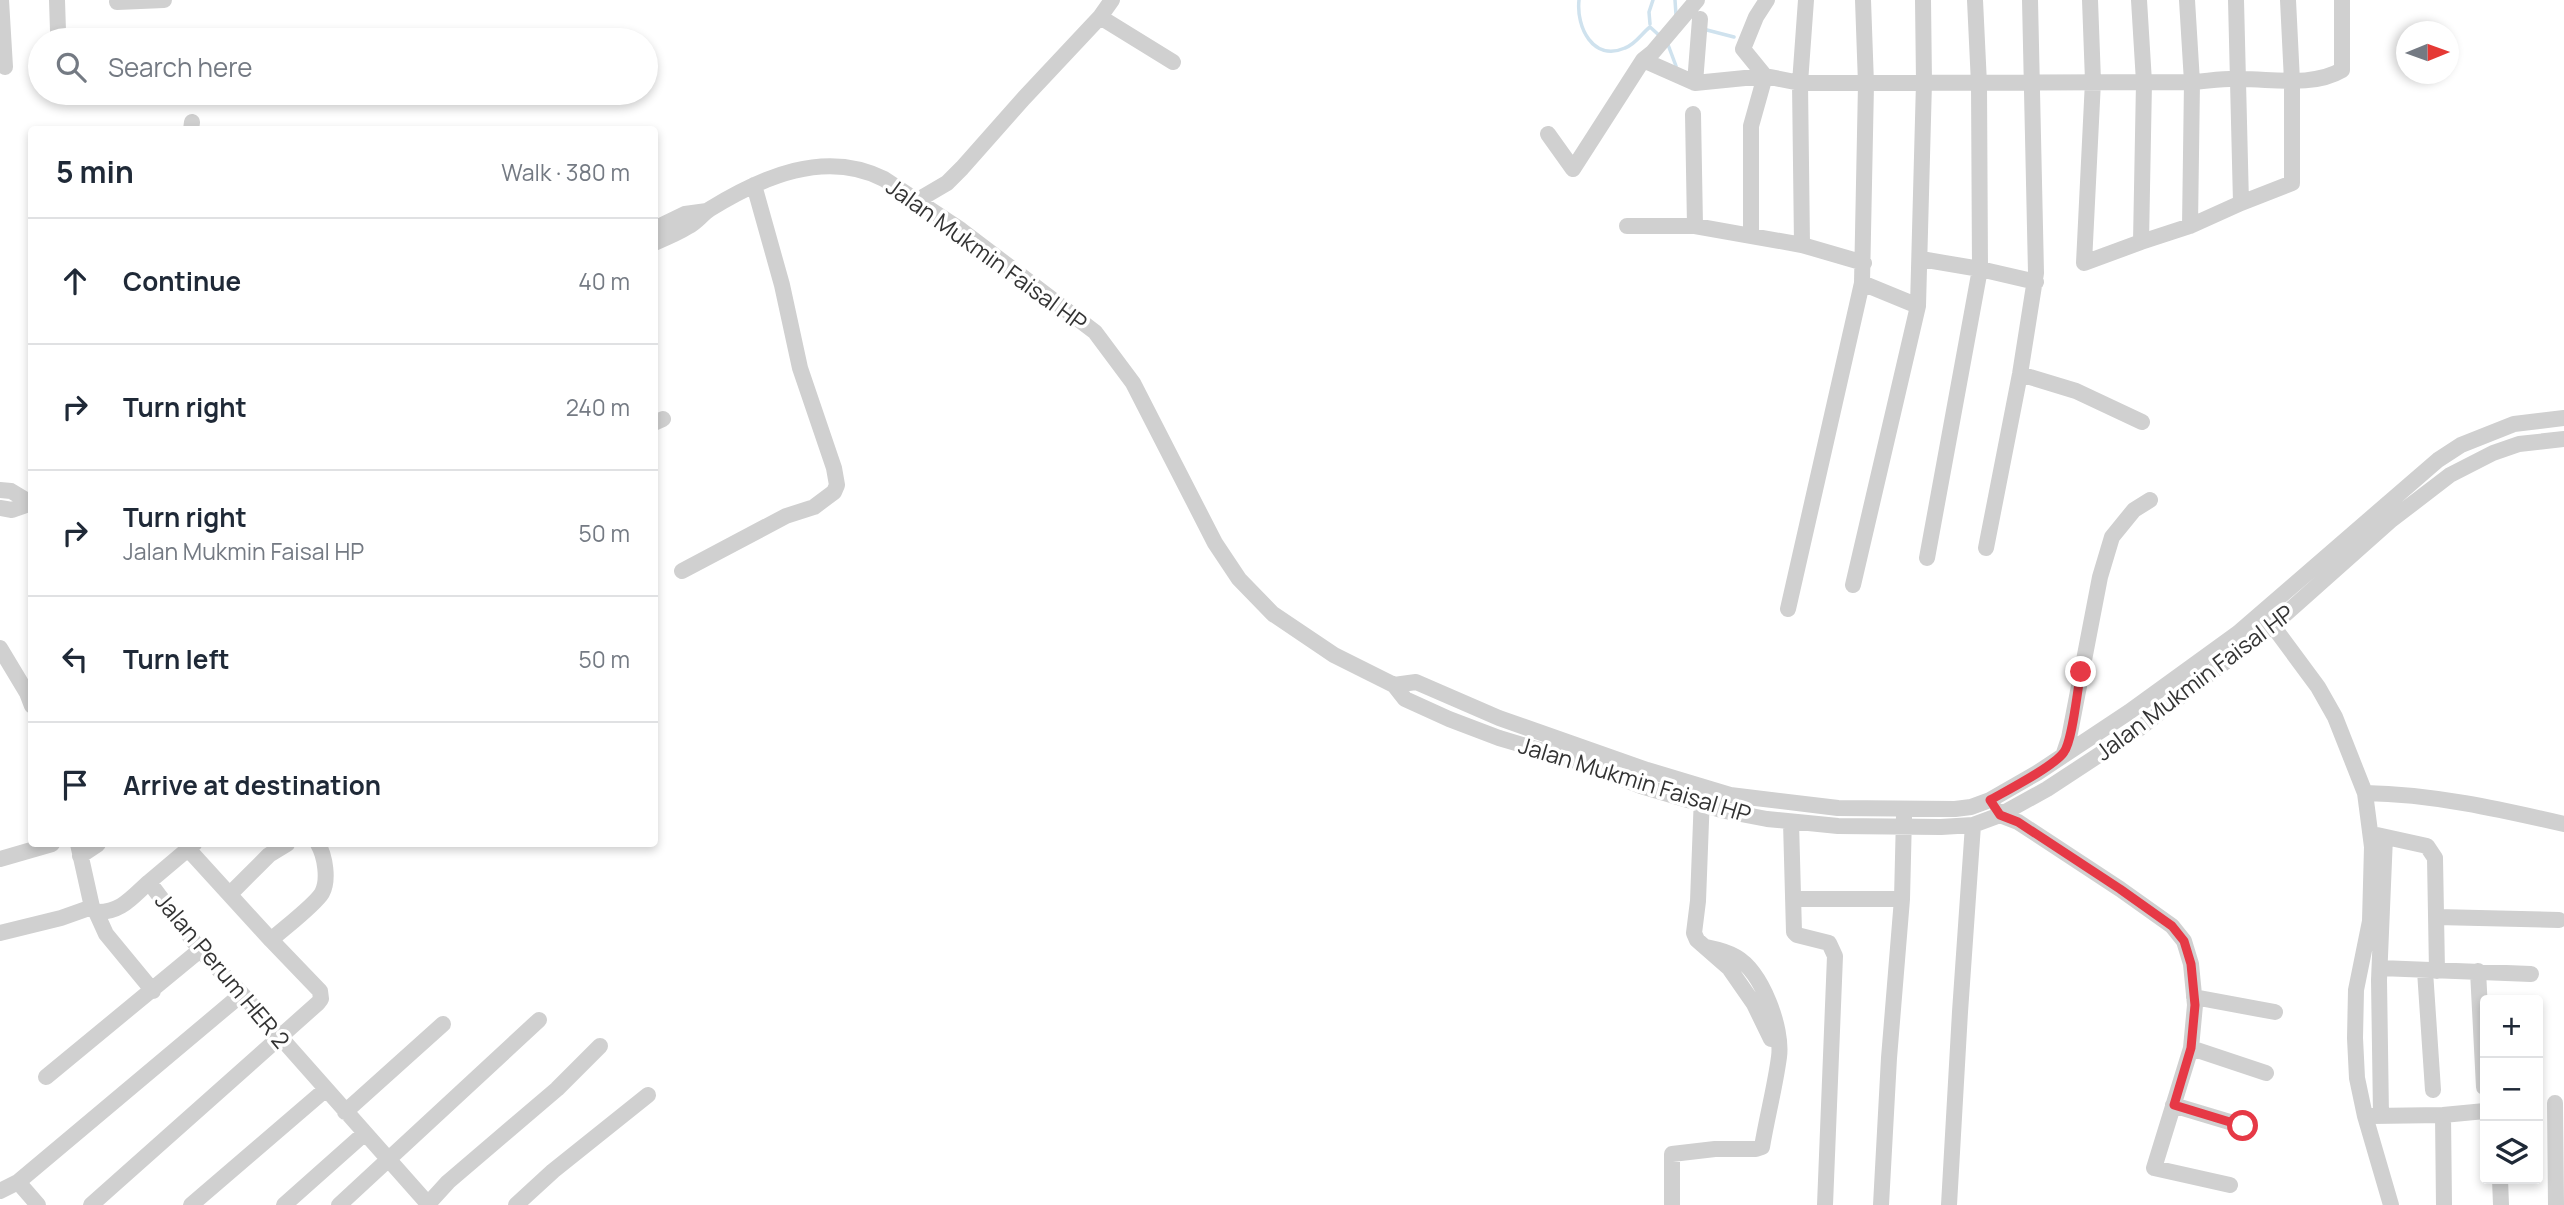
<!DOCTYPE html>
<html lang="en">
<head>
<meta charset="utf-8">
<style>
  :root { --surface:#fff; --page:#f2f2f3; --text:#1f2937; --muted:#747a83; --line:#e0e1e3 }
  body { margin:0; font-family:Manrope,sans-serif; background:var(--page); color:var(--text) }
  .controls { position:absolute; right:21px; bottom:21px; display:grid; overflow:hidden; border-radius:7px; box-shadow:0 4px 10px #0003 }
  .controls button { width:63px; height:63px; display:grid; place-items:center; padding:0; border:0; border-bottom:2px solid var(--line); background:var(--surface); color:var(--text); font:35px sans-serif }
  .compass { position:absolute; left:2396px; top:21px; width:63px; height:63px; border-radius:50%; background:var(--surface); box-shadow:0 4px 10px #0003; rotate:89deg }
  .stop { position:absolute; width:21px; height:21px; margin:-16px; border:5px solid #e63946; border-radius:50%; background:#fff }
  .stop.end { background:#e63946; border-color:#fff; box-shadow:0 2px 7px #0008 }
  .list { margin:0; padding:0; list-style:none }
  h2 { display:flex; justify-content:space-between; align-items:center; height:91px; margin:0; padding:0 28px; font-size:30px }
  h2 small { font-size:23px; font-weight:400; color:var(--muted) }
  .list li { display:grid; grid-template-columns:46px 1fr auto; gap:21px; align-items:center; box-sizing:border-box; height:126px; padding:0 28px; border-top:2px solid var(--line) }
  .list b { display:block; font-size:26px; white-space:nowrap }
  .list p { margin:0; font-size:23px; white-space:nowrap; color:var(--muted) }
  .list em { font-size:23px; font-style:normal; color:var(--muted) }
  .icon { flex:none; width:38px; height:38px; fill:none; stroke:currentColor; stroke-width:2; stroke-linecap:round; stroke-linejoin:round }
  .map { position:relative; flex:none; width:2564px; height:1205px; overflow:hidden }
  .search { position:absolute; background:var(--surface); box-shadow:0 4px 10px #0003; left:28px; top:28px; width:630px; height:77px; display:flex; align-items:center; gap:18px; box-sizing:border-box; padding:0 24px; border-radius:38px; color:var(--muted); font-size:26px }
  .panel { position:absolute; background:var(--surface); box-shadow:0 4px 10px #0003; left:28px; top:126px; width:630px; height:721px; border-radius:7px }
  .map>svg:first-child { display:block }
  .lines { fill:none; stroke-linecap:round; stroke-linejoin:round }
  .stream { stroke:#cfe2ee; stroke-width:3.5 }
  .minor { stroke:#d0d0d0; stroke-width:16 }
  .route { stroke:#e63946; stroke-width:9 }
  .labels { text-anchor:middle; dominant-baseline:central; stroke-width:7; stroke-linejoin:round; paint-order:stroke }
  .street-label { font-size:23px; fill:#333; stroke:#fff }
</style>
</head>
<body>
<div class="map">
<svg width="2564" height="1205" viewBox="0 0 2564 1205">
  <rect width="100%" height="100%" fill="#fff"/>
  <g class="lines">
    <path class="stream" d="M1579 0C1576 27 1593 62 1625 48 1636 44 1641 34 1650 27L1661 37
      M1675 0 1676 15
      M1650 24 1649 12 1653 0
      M1703 29 1734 37
      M1667 42 1676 66"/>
    <path class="minor" d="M1 0 5 67
      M57 0 58 31
      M2090 0 2093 81 2084 263 2141 242
      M2139 0 2144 82 2141 242 2190 226 2241 203 2236 0
      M2187 0 2192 82 2190 226
      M117 2 164 0
      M1100 17 1173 62
      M1643 60 1695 83 1765 76 1800 83 2192 82C2208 81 2225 78 2241 79 2274 79 2313 87 2342 70V0
      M1695 83 1700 19
      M1693 114 1695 226 1802 245 1864 263
      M191 130 192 122
      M1548 134 1573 169 1643 60 1653 52 1697 0
      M918 200 947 183 962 168 1024 98 1100 17 1112 0
      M2241 203 2292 183V81L2288 0
      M1627 226H1695
      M654 229 685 214 707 211
      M1751 235V126L1765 76 1743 49 1756 17 1767 0
      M654 243C666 238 678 233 689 226 697 222 702 214 710 209 762 177 825 149 884 179L961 230 1095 332 1133 383 1215 543 1239 579 1273 614 1334 655 1394 685 1405 699 1449 719 1499 738 1573 760 1641 786 1725 811 1767 819 1838 826 1941 827 1973 825 2000 815 2047 789 2140 728 2273 625 2390 521 2450 475 2493 453 2519 444 2564 439
      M1802 245 1800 83 1806 0
      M1921 259 1980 269 2036 282
      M1862 283 1918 306
      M2020 374 2076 391 2142 422
      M654 423 663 419
      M0 490 11 491 31 503
      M0 508 12 510 32 503
      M1986 548 2020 374 2036 273 2030 0
      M1927 558 1980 269 1979 84 1975 0
      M682 571 786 516 814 507 834 492 837 485 834 468 800 368 782 285 754 185
      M1853 585 1918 306 1924 82 1923 0
      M1788 609 1862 283 1866 84 1863 0
      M2267 618 2318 687 2335 717 2365 793 2372 847 2370 921 2356 990 2355 1038 2357 1078 2365 1116 2391 1205
      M0 648 27 693 32 706
      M1394 685 1416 682 1499 718 1647 770 1730 795 1838 808 1955 809 1971 807 1990 800 2037 773 2129 712 2238 633 2438 460 2461 445 2514 424 2564 418
      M2064 753 2069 738 2100 577 2112 537 2134 510 2150 500
      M2365 793C2432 794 2499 809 2564 824
      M1702 795 1698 901 1694 933 1697 940 1729 968 1754 1004 1771 1039
      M1998 811 2000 815 2018 822 2120 889 2172 926 2184 941 2191 964 2195 1005 2191 1048 2154 1168 2230 1185
      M1791 822 1794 932 1797 935 1829 943 1835 956 1825 1205
      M2377 835 2427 846 2435 858 2437 971
      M78 844 92 907 96 912C121 913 132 897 149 882L200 950 242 994 429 1205
      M188 849 271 940
      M80 856 98 844
      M0 859 52 844
      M149 882 194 844
      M231 893 269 855 287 844
      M1793 899H1902
      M96 912 106 934 153 991
      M2437 917 2559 920
      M0 933 61 918 92 907
      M2380 968 2531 974
      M2425 971 2433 1090
      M2478 971 2484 1087
      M2194 997 2275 1012
      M2191 1048 2266 1073
      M46 1077 200 950
      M2555 1103 2556 1205
      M2173 1105 2243 1126
      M345 1112 443 1024
      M2381 1115 2379 980 2385 837
      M2443 1115 2444 1205
      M2372 1116 2443 1115 2485 1111
      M2500 1179 2501 1205
      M18 1182 38 1205
      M0 1191 18 1182 242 994
      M428 1204 448 1182 557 1089 600 1046
      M91 1205 318 1003 321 999 320 991 271 940C283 929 315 905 322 893 329 880 325 856 318 844
      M191 1205 325 1090
      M284 1205 365 1133
      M339 1205 539 1020
      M516 1205 553 1171 648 1095
      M1672 1205V1154L1715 1149H1756L1762 1147C1767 1117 1775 1087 1779 1057 1783 1028 1762 972 1736 957 1727 951 1716 949 1706 947
      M1881 1205 1889 1058 1902 899 1904 816
      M1949 1205 1960 1012 1973 825"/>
  </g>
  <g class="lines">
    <path class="route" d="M2081 672C2077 690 2073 739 2064 752 2055 766 2006 791 1990 800L2000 815 2018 822 2120 889 2172 926 2184 941 2191 964 2195 1005 2191 1048 2174 1105 2243 1126"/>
  </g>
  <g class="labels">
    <g class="street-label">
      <text transform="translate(987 254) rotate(36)">Jalan Mukmin Faisal HP</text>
      <text transform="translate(2194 682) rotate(-37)">Jalan Mukmin Faisal HP</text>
      <text transform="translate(1635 779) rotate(17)">Jalan Mukmin Faisal HP</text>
      <text transform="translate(223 970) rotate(50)">Jalan Perum HER 2</text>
    </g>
  </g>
</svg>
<div class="controls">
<button>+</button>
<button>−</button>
<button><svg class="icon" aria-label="layers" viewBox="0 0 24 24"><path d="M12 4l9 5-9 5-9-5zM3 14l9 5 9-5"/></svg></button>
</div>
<svg class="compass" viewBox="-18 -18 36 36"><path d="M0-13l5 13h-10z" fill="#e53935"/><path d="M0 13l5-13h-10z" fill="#747a83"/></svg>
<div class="stop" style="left:2243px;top:1126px"></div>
<div class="stop end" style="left:2081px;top:672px"></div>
<div class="search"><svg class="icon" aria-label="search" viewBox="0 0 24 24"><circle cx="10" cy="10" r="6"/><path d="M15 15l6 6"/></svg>Search here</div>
<section class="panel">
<h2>5 min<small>Walk · 380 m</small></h2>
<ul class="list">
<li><svg class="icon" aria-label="ahead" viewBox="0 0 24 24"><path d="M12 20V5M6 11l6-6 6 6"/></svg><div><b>Continue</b></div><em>40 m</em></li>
<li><svg class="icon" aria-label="right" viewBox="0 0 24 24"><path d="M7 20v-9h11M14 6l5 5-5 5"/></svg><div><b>Turn right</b></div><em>240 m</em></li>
<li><svg class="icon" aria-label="right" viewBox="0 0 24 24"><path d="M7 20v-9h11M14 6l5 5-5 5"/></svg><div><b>Turn right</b><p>Jalan Mukmin Faisal HP</p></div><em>50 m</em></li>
<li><svg class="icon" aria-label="left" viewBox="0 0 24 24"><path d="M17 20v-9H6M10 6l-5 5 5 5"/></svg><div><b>Turn left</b></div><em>50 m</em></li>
<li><svg class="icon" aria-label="arrive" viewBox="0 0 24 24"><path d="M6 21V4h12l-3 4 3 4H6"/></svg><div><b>Arrive at destination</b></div></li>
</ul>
</section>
</div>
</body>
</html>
